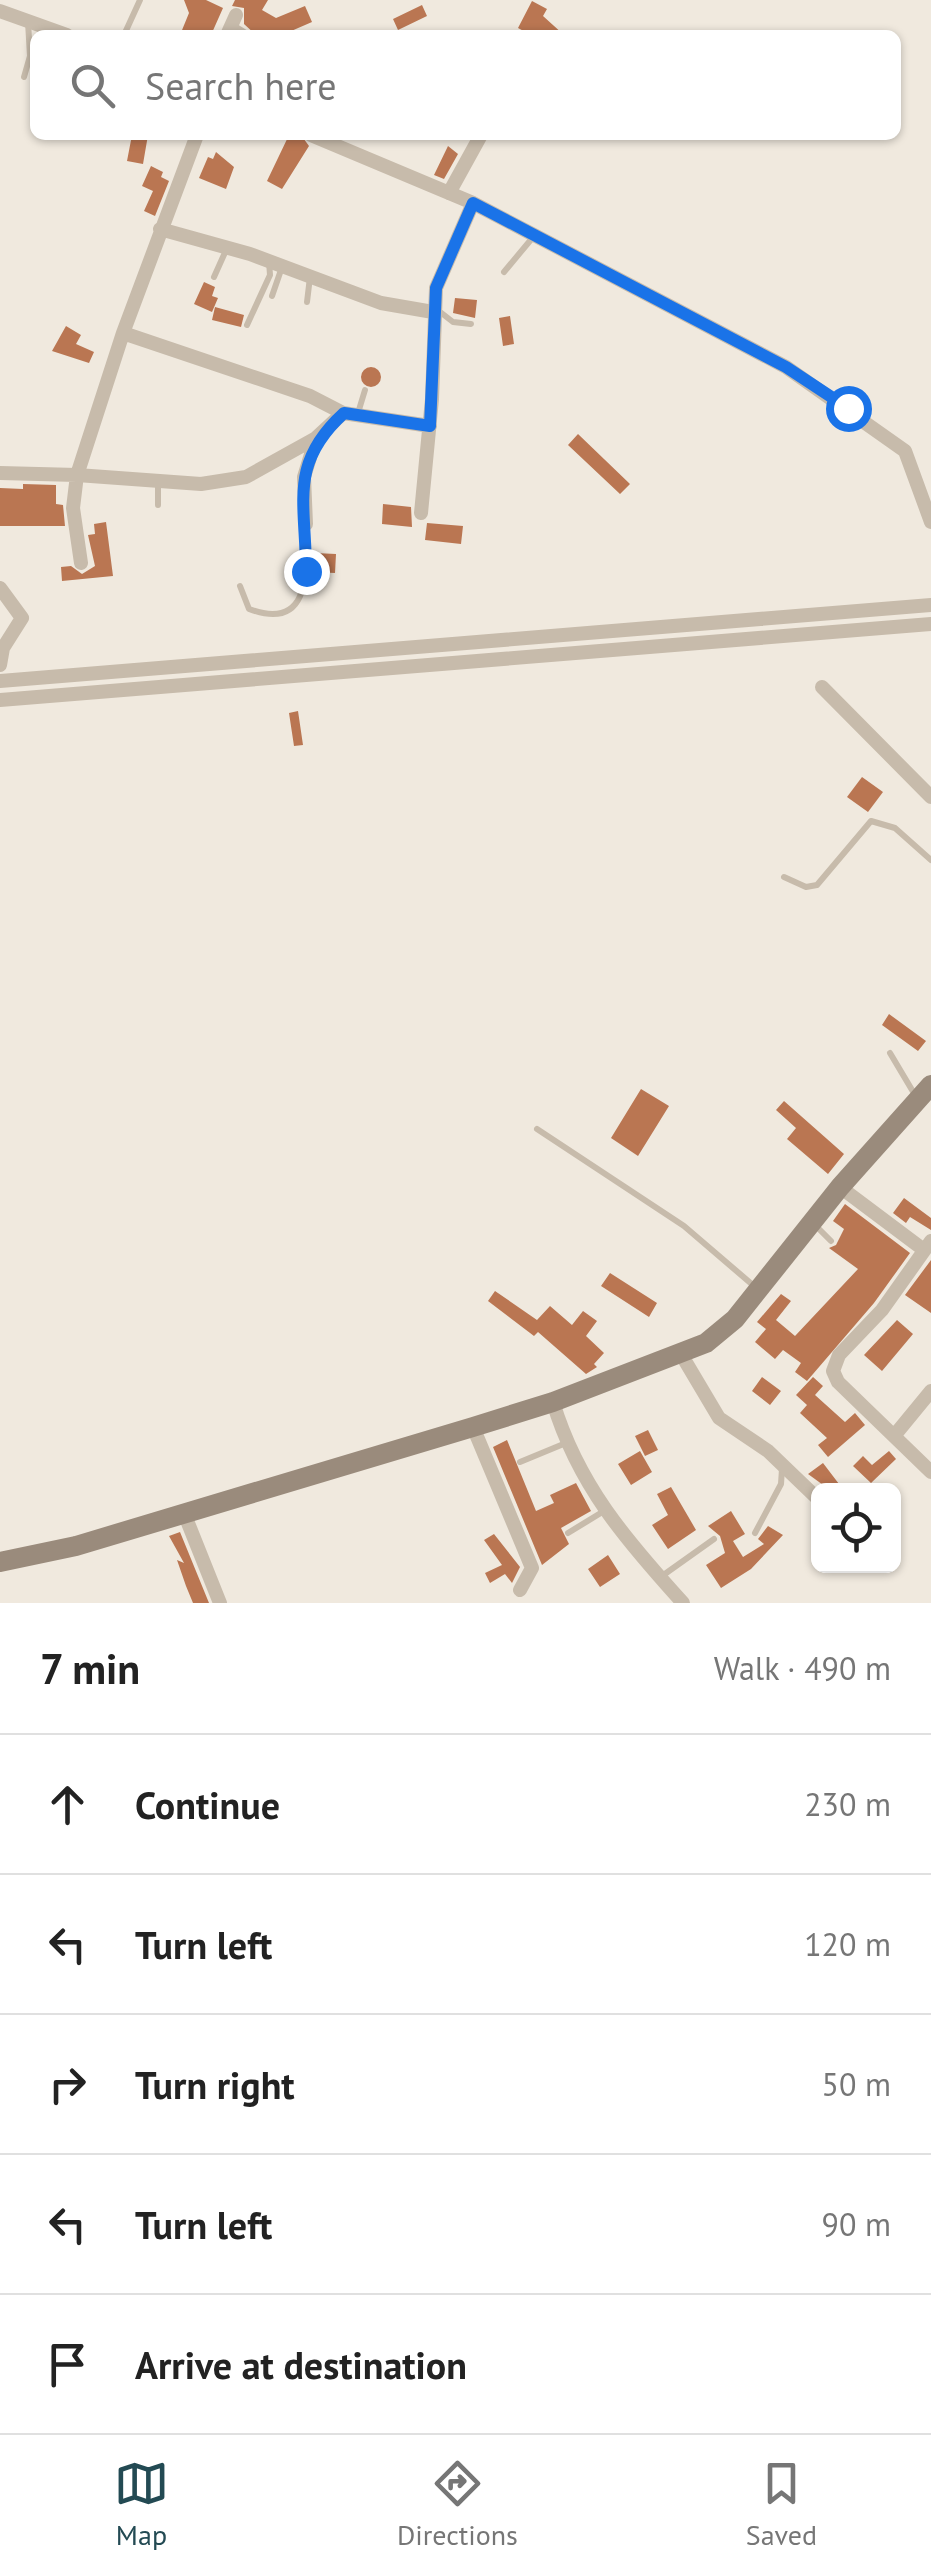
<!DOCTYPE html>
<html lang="en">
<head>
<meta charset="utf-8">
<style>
  :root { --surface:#fff; --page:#f2f2f2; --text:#222; --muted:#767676; --line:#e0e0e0; --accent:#234a53 }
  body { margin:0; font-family:"PT Sans",sans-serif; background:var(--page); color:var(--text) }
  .controls { position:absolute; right:30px; bottom:30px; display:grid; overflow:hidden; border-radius:15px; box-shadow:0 2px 8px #0004 }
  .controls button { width:90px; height:90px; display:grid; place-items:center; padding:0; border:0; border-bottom:2px solid var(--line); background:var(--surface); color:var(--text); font:50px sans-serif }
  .stop { position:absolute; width:30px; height:30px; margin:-22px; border:8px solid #1a73e8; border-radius:50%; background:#fff }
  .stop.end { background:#1a73e8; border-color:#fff; box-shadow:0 2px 10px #0008 }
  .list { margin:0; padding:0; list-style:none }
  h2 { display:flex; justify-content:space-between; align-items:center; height:130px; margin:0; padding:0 40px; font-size:42px }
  h2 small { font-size:32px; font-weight:400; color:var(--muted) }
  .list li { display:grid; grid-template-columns:65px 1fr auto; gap:30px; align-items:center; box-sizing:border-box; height:140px; padding:0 40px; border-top:2px solid var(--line) }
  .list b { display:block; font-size:38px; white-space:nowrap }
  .list em { font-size:32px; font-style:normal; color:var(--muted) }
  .icon { flex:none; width:55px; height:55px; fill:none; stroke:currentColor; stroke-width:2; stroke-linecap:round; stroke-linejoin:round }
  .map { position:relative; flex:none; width:931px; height:1603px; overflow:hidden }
  .search { position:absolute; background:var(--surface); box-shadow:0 2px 8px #0004; left:30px; right:30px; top:30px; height:110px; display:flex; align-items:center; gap:25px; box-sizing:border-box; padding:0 35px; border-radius:15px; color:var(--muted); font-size:38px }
  .sheet { height:830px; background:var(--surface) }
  nav { display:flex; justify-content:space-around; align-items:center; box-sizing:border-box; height:140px; border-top:2px solid var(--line); background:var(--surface); font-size:28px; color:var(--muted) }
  nav a { display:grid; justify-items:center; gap:5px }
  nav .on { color:var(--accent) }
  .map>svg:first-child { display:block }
  .building { fill:#ba7652 }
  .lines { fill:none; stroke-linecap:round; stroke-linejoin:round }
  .lane { stroke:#c7bbab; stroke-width:6 }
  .street { stroke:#c7bbab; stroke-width:14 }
  .secondary { stroke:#9a8b7c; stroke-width:20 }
  .route { stroke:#1a73e8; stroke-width:12 }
</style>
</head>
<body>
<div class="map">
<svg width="931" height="1603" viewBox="0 0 931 1603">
  <rect width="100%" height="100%" fill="#f0e9de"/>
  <path class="building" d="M184 0H206L223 8 211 35H180L189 13Z
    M235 0H268L262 10 276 18 305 6 312 22 282 35H256L244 24V8L232 6Z
    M532 1 547 9 543 16 564 35H531L518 28Z
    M422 5 427 16 398 30 393 19Z
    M132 135H148L143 164 127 161Z
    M289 135H301L309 146 282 189 267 181Z
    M448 146 458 154 444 179 434 175Z
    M216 152 234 167 226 189 199 178 208 157 213 159Z
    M151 166 163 172 161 177 169 181 155 216 144 211 153 191 142 186Z
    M204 282 215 287 212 296 218 298 212 312 194 304Z
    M455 298 477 300 475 318 453 313Z
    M215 307 244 315 241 327 212 320Z
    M510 316 514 344 503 346 499 318Z
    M66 326 81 335 76 344 94 352 89 363 52 351Z
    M361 377a10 10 0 1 1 20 0a10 10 0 1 1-20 0Z
    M578 434 630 484 620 494 568 445Z
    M23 484 56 485V504L63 505 65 526H0V488L23 489Z
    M383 504 411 507 412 527 382 524Z
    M106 522 113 576 62 581 61 567 71 566 82 574 95 566 88 535 95 534 94 524Z
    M427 523 463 526 461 544 425 540Z
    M315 553 336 554 335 573 314 572Z
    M298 711 303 745 294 746 289 713Z
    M862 777 883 792 868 812 847 797Z
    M889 1014 926 1041 918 1051 882 1025Z
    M641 1089 669 1106 638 1156 611 1138Z
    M784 1101 844 1154 828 1174 787 1139 796 1128 776 1110Z
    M904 1198 931 1218V1230L910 1217 906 1223 893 1213Z
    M845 1204 910 1253 874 1303 807 1381 795 1372 801 1363 783 1350 775 1359 755 1342 766 1329 757 1322 781 1294 791 1301 776 1320 795 1336 858 1269 829 1248 836 1245 844 1229 833 1221Z
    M931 1260V1313L905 1295Z
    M610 1273 657 1303 649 1317 601 1286Z
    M495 1291 537 1320 550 1306 572 1325 583 1311 597 1321 586 1336 604 1353 594 1364 597 1367 586 1374 538 1332 534 1336 488 1301Z
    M897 1320 913 1334 882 1371 864 1355Z
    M762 1377 781 1391 770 1405 752 1391Z
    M813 1377 823 1386 815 1395 845 1422 855 1413 865 1425 828 1457 818 1445 827 1438 800 1413 807 1405 796 1395Z
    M648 1430 658 1450 645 1456 635 1436Z
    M507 1440 536 1511 554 1503 550 1495 576 1483 591 1511 561 1528 569 1544 542 1565 493 1447Z
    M640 1451 652 1472 631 1485 618 1464Z
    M889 1451 896 1459 871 1483 853 1466 863 1456 872 1465Z
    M823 1463 839 1484 830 1490 808 1474Z
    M671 1487 696 1530 668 1549 652 1525 668 1515 657 1494Z
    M731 1511 745 1534 733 1541 743 1557 764 1544 758 1539 768 1526 783 1535 751 1569 721 1588 706 1565 725 1553 720 1536 708 1526Z
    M180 1532 209 1603H193L186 1586 177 1560 184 1563 169 1536Z
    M494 1534 520 1567 512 1583 505 1574 490 1583 485 1573 502 1565 484 1540Z
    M608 1555 620 1574 600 1587 588 1569Z"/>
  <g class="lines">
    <path class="lane" d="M233 25 249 35
      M124 35 140 0
      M24 77 30 56 28 22
      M504 272 534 236
      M214 277 227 248
      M272 296 282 267
      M307 302 310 277
      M435 308 453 322 471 324
      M247 325 270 275 269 261
      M358 413 365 390
      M158 505V482
      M240 586 249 609C314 633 306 566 306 524
      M784 877 806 887 817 885 871 821 895 828 931 860
      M890 1053 915 1095
      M537 1129 684 1226 754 1286
      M816 1226 831 1241
      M520 1462 566 1443
      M568 1533 604 1511
      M755 1533 781 1484 782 1469
      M662 1576 714 1539"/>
    <path class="street" d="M0 11 67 35
      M227 35 236 15
      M197 135 123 333 310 396 343 413 430 426
      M311 135 473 203 786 367 905 451 931 522
      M449 193 481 135
      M160 229 250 254 381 303 433 312
      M0 473 77 475 123 333
      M421 513 432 399 436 288 473 203
      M306 524 304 477 316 438
      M81 563 73 508 77 475 201 484 246 477 316 438 343 413
      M0 588 22 618 3 648 0 665
      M0 681 931 605
      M822 687 931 797
      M0 700 931 624
      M840 1187 924 1250
      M931 1241 882 1310 839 1355 833 1371 838 1382 931 1472
      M681 1354 719 1418 768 1451 818 1499
      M553 1402C578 1485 626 1540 683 1603
      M473 1427 532 1568 520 1590
      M894 1436 931 1391
      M184 1513 220 1603"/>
    <path class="secondary" d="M0 1562 76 1546 473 1427 553 1402 706 1343 735 1319 840 1187 931 1085"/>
  </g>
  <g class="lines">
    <path class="route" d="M306 571C306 503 288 464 344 413L430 426 436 288 473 203 786 367 848 408"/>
  </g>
</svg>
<div class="controls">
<button><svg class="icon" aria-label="locate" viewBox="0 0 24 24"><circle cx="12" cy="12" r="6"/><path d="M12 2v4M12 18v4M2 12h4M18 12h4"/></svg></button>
</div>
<div class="stop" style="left:848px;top:408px"></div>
<div class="stop end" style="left:306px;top:571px"></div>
<div class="search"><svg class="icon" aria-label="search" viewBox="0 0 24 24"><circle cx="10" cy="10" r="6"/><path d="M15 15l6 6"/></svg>Search here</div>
</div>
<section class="sheet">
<h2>7 min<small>Walk · 490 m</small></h2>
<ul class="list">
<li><svg class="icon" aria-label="ahead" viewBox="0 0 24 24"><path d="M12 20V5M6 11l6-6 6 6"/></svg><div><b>Continue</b></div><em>230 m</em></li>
<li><svg class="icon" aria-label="left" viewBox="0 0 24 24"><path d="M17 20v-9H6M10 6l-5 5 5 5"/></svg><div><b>Turn left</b></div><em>120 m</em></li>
<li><svg class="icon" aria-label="right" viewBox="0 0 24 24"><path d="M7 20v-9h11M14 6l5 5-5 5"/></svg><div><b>Turn right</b></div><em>50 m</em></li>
<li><svg class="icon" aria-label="left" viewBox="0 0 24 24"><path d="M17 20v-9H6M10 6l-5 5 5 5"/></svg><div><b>Turn left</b></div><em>90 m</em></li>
<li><svg class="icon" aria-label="arrive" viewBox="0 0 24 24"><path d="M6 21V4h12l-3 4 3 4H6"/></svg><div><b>Arrive at destination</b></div></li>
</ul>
</section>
<nav>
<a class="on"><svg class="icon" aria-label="map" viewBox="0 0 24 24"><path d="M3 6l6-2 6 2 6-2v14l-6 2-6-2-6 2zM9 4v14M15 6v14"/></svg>Map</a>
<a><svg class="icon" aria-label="directions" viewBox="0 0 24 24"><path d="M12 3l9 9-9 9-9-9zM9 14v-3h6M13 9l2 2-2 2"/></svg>Directions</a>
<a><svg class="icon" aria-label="saved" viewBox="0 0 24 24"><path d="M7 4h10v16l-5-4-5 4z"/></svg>Saved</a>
</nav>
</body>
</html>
